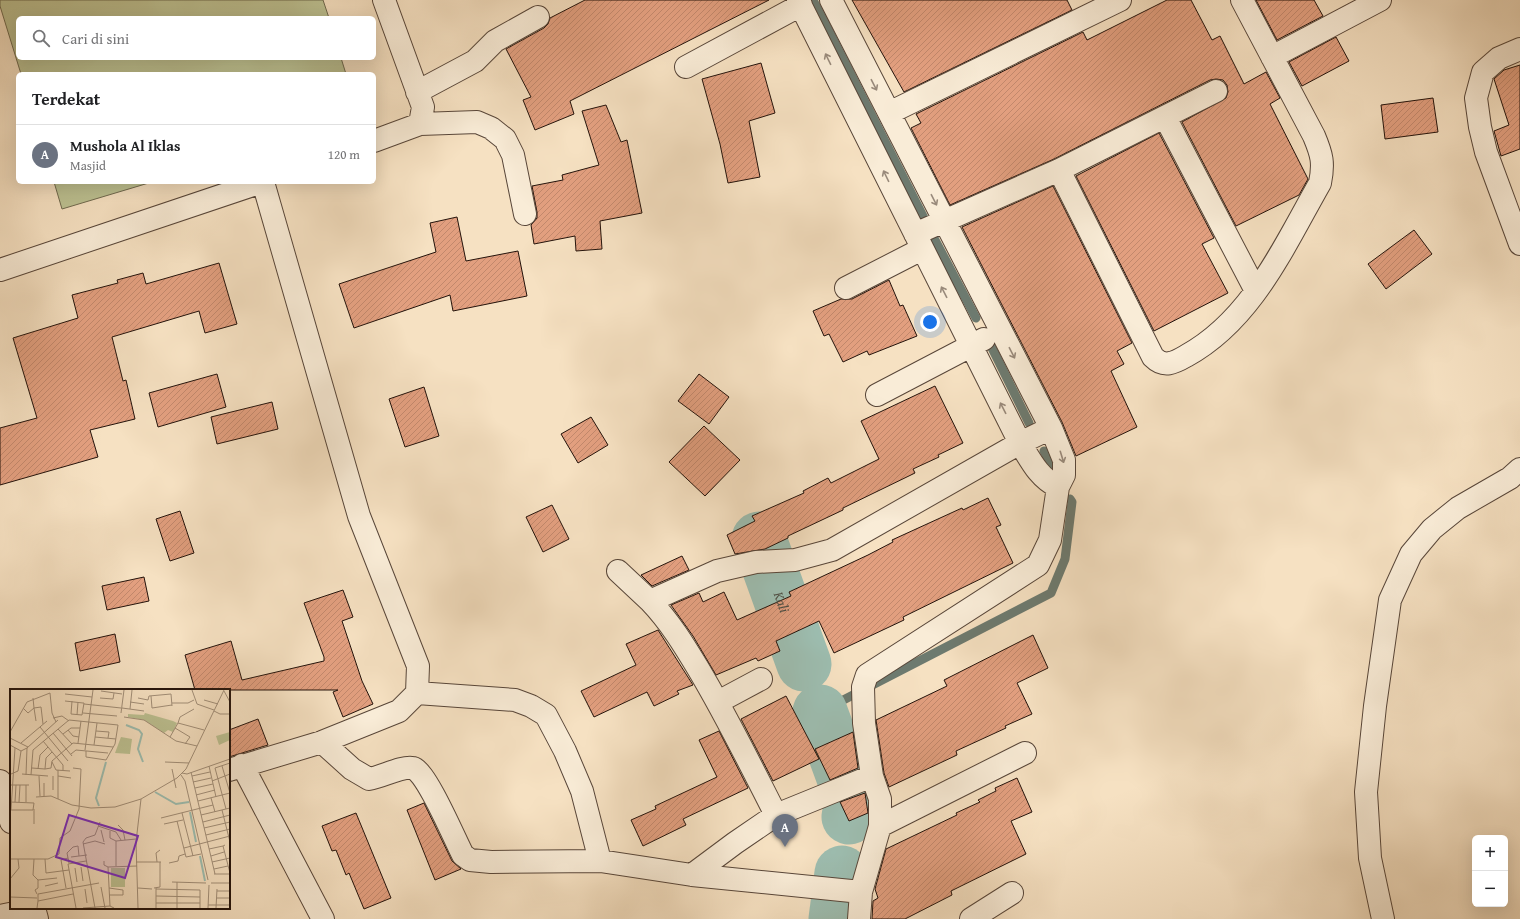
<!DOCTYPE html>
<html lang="id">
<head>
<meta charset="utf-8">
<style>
  :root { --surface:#fff; --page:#f2f2f2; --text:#202124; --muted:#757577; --line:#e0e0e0; --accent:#8f2418 }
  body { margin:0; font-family:"Gentium Book Plus",serif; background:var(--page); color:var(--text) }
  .controls { position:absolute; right:12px; bottom:12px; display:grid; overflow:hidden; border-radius:6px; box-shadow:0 4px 16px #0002 }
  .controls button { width:36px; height:36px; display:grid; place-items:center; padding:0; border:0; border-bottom:1px solid var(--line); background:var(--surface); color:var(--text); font:20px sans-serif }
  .you { position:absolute; left:930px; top:322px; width:14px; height:14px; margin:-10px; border:3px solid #fff; border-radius:50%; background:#1a73e8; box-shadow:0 0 0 6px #1a73e833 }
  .badge { display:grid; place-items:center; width:26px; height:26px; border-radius:50%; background:var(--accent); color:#fff; font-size:13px; font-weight:700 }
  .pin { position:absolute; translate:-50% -33px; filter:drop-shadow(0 1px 2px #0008) }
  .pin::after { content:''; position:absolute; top:21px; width:14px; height:12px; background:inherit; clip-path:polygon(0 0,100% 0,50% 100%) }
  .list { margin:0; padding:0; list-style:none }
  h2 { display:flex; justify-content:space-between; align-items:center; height:52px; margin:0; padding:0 16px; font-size:17px }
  h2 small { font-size:13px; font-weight:400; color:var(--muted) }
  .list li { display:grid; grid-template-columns:26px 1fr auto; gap:12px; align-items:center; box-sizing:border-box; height:60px; padding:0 16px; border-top:1px solid var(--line) }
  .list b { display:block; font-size:15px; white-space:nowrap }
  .list p { margin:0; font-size:13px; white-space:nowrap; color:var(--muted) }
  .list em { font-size:13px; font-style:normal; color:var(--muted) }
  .icon { flex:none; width:22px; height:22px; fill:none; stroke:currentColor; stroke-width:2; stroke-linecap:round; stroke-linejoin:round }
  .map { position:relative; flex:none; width:1520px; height:919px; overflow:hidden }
  .search { position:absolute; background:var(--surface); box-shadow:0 4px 16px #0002; left:16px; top:16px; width:360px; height:44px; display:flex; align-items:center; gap:10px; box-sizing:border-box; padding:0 14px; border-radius:6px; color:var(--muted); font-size:15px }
  .panel { position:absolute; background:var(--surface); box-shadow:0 4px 16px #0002; left:16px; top:72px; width:360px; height:112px; border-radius:6px }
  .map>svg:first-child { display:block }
  .garden { fill:#bdc293; stroke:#706a4f }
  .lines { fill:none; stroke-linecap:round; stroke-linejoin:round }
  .stream { stroke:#6d7a6f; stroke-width:9 }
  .river { stroke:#9dbeb1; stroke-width:55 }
  .building { fill:url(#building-hatch); stroke:#24130b }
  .minor-casing { stroke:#584639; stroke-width:24 }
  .tertiary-casing { stroke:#584639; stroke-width:24 }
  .minor { stroke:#f9ecd7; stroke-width:22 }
  .tertiary { stroke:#f9ecd7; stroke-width:22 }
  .oneway { stroke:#998a7b }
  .labels { text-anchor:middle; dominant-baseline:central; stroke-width:3; stroke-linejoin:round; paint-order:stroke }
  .water-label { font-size:14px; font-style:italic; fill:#4e4f45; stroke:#f9ecd7 }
  .inset-river { fill:none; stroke:#9dbeb1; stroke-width:2 }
  .inset-road { fill:none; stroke:#a28f79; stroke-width:1 }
  .view { fill:#7b2cbf; fill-opacity:0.15; stroke:#7b2cbf; stroke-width:2 }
  .inset-edge { fill:none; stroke:#24130b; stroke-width:2 }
</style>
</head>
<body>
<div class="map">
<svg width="1520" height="919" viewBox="0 0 1520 919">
  <defs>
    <pattern id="building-hatch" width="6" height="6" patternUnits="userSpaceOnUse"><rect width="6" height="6" fill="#e29f7f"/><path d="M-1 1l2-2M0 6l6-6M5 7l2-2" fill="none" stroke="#c2886c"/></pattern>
  </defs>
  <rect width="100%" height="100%" fill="#f6e1c2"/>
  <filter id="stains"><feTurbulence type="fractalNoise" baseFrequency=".005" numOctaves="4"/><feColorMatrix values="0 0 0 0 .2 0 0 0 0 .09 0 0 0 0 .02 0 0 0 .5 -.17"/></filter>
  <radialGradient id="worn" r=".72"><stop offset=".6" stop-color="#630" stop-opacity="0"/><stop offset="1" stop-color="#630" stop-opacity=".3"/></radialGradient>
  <path class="garden" d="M0 0H323L329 18H18V58H341L346 74H21L0 6Z
    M54 182H152L62 209Z"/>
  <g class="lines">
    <path class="stream" d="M813 0 924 218
      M934 238 976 318
      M992 348 1029 423
      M1044 451 1052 467
      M820 712 1051 593 1065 559 1072 502 1070 499"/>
    <g class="river">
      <path id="s1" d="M759 539 804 664"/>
      <path d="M820 712 852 799 849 817"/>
      <path d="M836 919 842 873"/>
    </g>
  </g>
  <path class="building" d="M585 0H769L570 101 574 114 535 130 523 100 531 97 506 49 544 28 548 24 550 18Z
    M852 0H1067L1072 10 904 92Z
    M1167 0H1191L1212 40 1220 36 1244 84 1266 72 1280 98 1270 104 1308 179 1299 195 1236 226 1182 122 1226 98 1228 92 1227 85 1223 80 1216 79 1210 80 1054 159 950 205 911 128 921 123 916 114 1083 32 1087 40Z
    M1256 0H1314L1323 16 1277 40Z
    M1336 37 1349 61 1302 86 1289 62Z
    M761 63 775 113 749 121 760 177 728 183 720 144 702 79Z
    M1520 65V149L1501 156 1494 131 1509 125 1494 79 1504 70Z
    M1433 98 1438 132 1385 139 1381 105Z
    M606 105 621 142 627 140 642 213 600 221 602 249 576 251 575 236 534 244 531 225 537 218V212L532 186 563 180 562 175 599 165 582 111Z
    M1159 133 1214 238 1202 244 1228 293 1154 331 1076 176Z
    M1053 186 1132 343 1117 351 1124 364 1111 371 1137 427 1076 456 1062 422 962 227Z
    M457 217 466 261 518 251 527 296 453 311 450 295 354 328 339 284 436 252 430 223Z
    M1414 230 1432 254 1386 289 1368 264Z
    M219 263 237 324 205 333 199 311 112 337 123 381 126 380 135 419 90 430 98 457 0 485V428L37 418 13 338 78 318 72 295 118 283 117 280 143 273 146 284Z
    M889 280 900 306 903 305 917 336 869 355 867 351 843 362 829 334 824 336 813 311 841 299H852Z
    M217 374 226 407 158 427 149 393Z
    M699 374 729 397 709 424 678 401Z
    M935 386 963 443 938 455 939 457 913 469 915 473 843 508V510L788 536V538L765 549 735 554 727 535 755 521 752 516 804 493 803 491 828 478 831 483 879 459 861 421Z
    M424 387 439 436 405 447 389 399Z
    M272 402 278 429 217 444 211 417Z
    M591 417 608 445 578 463 561 434Z
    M704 426 740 460 705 496 669 462Z
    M988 498 1001 525 996 527 1013 563 903 617 904 620 834 653 819 621 776 641 780 651 758 661 756 658 716 675 693 636 671 605 699 593 703 602 724 592 737 620 791 596 789 592 868 555 893 542 892 540 962 508 963 510Z
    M552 505 569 539 543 552 526 517Z
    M180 511 194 553 170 561 156 519Z
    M682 556 689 570 652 586 641 575Z
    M144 577 149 601 107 610 102 586Z
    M343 590 353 617 342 621 362 681 373 704 343 717 333 692 338 690H195L185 655 231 641 242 680 324 661V657L304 603Z
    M658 630 693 685 677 691 679 694 654 706 647 692 594 717 581 691 636 665 626 644Z
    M115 634 120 662 80 671 75 643Z
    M1033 635 1048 668 1017 683 1032 714 1005 726 1006 728 956 751 957 755 889 787 884 773 876 720 947 686 944 680Z
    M786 696 819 759 773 781 741 719Z
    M258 719 268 745 229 757V730Z
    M719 731 748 788 683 819 686 825 643 846 631 820 656 809 655 806 717 777 699 740Z
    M853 732 858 768 830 780 815 749Z
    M1017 778 1032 812 1011 821 1026 854 951 891 952 895 905 919H872L873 901 878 898 875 889 886 849 957 815 956 813 980 802 978 800 996 791 995 788Z
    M865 793 868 813 849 821 840 802Z
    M424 803 452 861 461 869 435 880 407 810Z
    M356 813 391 898 364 909 349 873 346 875 336 850 332 851 322 826Z"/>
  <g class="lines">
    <defs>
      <path id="minor" d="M384 0 423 107 420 124
        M798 0 1020 443C1031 461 1039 478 1058 487
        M831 0 1051 428 1064 460V475L1058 487 1050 540 1038 565 867 675 863 687 864 723 872 776 880 799V826L861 892 859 919
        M1520 49 1499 58 1483 72 1476 98 1480 127 1486 152 1520 244
        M1272 57 1380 0
        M686 67 801 5
        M417 92 475 61 495 41 538 17
        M889 113 1120 0
        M1165 117 1256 291
        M374 141 420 124 477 122 491 128 505 139 513 155 525 214
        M1059 170 1153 357C1164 368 1174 363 1186 356 1252 320 1284 246 1320 183 1324 163 1322 155 1314 136L1242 0
        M915 234 1059 170 1216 91
        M0 270 262 182
        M846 288 922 249
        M877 395 984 339
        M618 571 650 601 717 571 756 562 795 560 832 550 1020 443 1051 428
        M650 601C670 622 684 645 699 670 727 717 751 766 776 815
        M417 693 515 700 531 706 546 715 565 751 582 791 600 861
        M718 702 761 679
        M322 742 352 769 369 779C382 777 401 766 413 768 426 771 455 840 463 855L470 860 491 862 600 861 692 875 861 892
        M242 765 323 919
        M229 770 322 742 399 711 417 693 418 666 359 516 263 182
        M880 826 1025 753
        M692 875 735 843 776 815 872 776
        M0 916 34 909
        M971 919 1012 893
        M1383 919 1370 858 1366 792 1375 706 1390 600 1411 554 1432 529 1458 508 1510 478 1520 469"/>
      <path id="tertiary" d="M0 781 11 822
        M34 908 37 919"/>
    </defs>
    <use href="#minor" class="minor-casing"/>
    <use href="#tertiary" class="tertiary-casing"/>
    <use href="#minor" class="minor"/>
    <use href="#tertiary" class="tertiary"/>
  </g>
  <defs><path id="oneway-shaft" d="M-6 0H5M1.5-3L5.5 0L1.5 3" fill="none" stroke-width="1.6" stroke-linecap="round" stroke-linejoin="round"/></defs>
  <g class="oneway">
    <use href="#oneway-shaft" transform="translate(828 59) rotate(-116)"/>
    <use href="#oneway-shaft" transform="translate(874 85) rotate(63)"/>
    <use href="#oneway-shaft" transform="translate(886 176) rotate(-116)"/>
    <use href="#oneway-shaft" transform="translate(934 200) rotate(63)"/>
    <use href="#oneway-shaft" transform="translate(944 292) rotate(-117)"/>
    <use href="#oneway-shaft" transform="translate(1012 353) rotate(63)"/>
    <use href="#oneway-shaft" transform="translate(1003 408) rotate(-117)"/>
    <use href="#oneway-shaft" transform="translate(1062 457) rotate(73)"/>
  </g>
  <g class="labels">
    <g class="water-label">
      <text stroke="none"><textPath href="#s1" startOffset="67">Kali</textPath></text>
    </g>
  </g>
  <g transform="translate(10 689)">
    <rect width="220" height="220" fill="#f6e1c2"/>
    <path d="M135 24 163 32 167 34 163 43 158 41 154 44 134 31 118 28V25L134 26Z" fill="#bdc293"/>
    <path d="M111 48 122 50 120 65 105 64Z" fill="#bdc293"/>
    <path d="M220 43V51L209 56 206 47ZM101 179H115V198H101Z" fill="#bdc293"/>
    <path class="inset-river" d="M116 36 129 41 132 45 128 60 133 73M145 103 166 115 179 113M89 117 86 109 96 73M180 123 186 153M190 167 195 192"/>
    <path class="inset-road" d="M182 1 187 15 204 21M91 2 112 5M214 2 220 13M40 4 42 24 46 33M55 5 82 8M141 7 142 19 162 16M23 9 24 19 31 18 33 35M90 9 103 10 104 4M128 9 138 11 139 7 161 5 162 17M194 11 208 15M55 12 73 14H74L72 26 61 25 62 12M120 13 134 15M162 14H178L184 11M74 15 111 19M13 19 18 24 24 19 26 32M112 19 134 22M120 20 122 1M204 22 210 25H219M73 24 107 27M111 24 114 1M67 26 68 13M114 28 134 31 166 52 187 57M43 29 52 27 59 32M168 34 170 28 184 20M30 38 58 72M165 39 180 48 175 55M48 40 62 55M58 41 63 47 69 48M86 42 99 43 98 49M0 43 17 13 40 4M43 44 62 67M53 45 61 39H70M85 48 106 50M160 48 168 34 194 41M0 49 18 58M33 52 53 76V81M11 54 37 32M68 54 71 32M0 56 11 62 17 59 48 31M84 56 87 34M23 61 59 31 108 36 105 55 96 71 76 68V62M75 61 83 1M61 65 66 61 98 64M42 73 46 81 60 82M155 73 179 74M199 77 206 108M212 77 220 104M22 79 35 80 36 69 42 63M205 79 216 120M205 79 220 74M28 80 30 66 38 58M35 80 41 79 42 72 63 54 103 58M162 80 166 99M48 81V110M181 83 205 185M172 84 177 85 220 70M1 85 8 82 11 62M12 85 38 87M16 86 17 59M21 86 23 61M171 86 175 92 198 191M29 87 30 107M43 87V101M48 87 61 89M182 87 200 83M202 92 220 85M183 93 201 89M0 96H19M185 99 203 95M186 106 205 101M34 107V94M26 108 41 107 62 116 81 119 105 118 131 110M201 109 205 123M188 112 220 104M0 113 24 114 23 121H0M5 113 6 96M9 113 10 96M16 113V96M1 121 5 59M212 121 220 153M172 124 183 167M191 126 220 119M151 129 203 116M167 132 176 168 191 165M193 133 220 126M24 135V120M154 135 173 131M108 136 113 141 115 151M88 137 106 143 111 151M194 139 220 133M91 141 94 153M100 142V149L106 152M196 146 220 140M73 155 85 152 95 155M215 156 213 157 220 184M174 159 220 147M199 160 213 157M201 167 214 163M61 168 77 166M0 170H38L49 165 50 149 60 142 69 120 71 80 63 79M24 170 23 186 28 191M35 170 36 184 59 181M94 172V176L98 178 127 177M126 173H151M147 173 146 164 150 161M202 173 220 169M59 174 57 164 63 158 68 157 69 167M159 174 168 172 169 167 175 165M58 175 66 219M58 175 76 172M106 177V152L126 150M71 178 73 192M98 178 100 217M65 179 67 193M204 180 218 177M204 185H220M0 190 9 179 8 170M162 193 196 194M201 194H220M35 197 48 194M91 198 95 219M56 199 51 171 58 169M99 199 113 201V206H99M128 199 142 200M144 199 150 198V173M75 200 77 214M146 200 190 201V219M207 202H220M27 205 25 201 28 199V191L47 189M146 207 190 208M0 208 27 209M207 209H220M28 212V205L89 194M146 214H190M198 216H220M27 219 28 212 63 205M73 219 100 217 104 219M85 219 73 153 76 149 85 146 90 133M128 219 126 153 131 110 167 89 176 80 214 1M146 219V199M167 219V193M198 219 199 196M206 219 207 200"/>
    <path class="view" d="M59 126 128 147 115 189 46 168Z"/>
    <rect width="220" height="220" class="inset-edge"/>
  </g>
  <rect width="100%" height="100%" filter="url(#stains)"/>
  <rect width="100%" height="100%" fill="url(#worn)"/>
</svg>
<div class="controls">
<button>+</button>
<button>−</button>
</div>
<div class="you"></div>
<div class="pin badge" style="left:785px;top:847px;background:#6b7280">A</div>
<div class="search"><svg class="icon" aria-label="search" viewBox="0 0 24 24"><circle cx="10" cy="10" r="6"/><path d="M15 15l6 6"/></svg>Cari di sini</div>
<section class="panel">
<h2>Terdekat<small></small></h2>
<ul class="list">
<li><span class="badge" style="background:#6b7280">A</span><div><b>Mushola Al Iklas</b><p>Masjid</p></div><em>120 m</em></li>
</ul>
</section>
</div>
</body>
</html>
